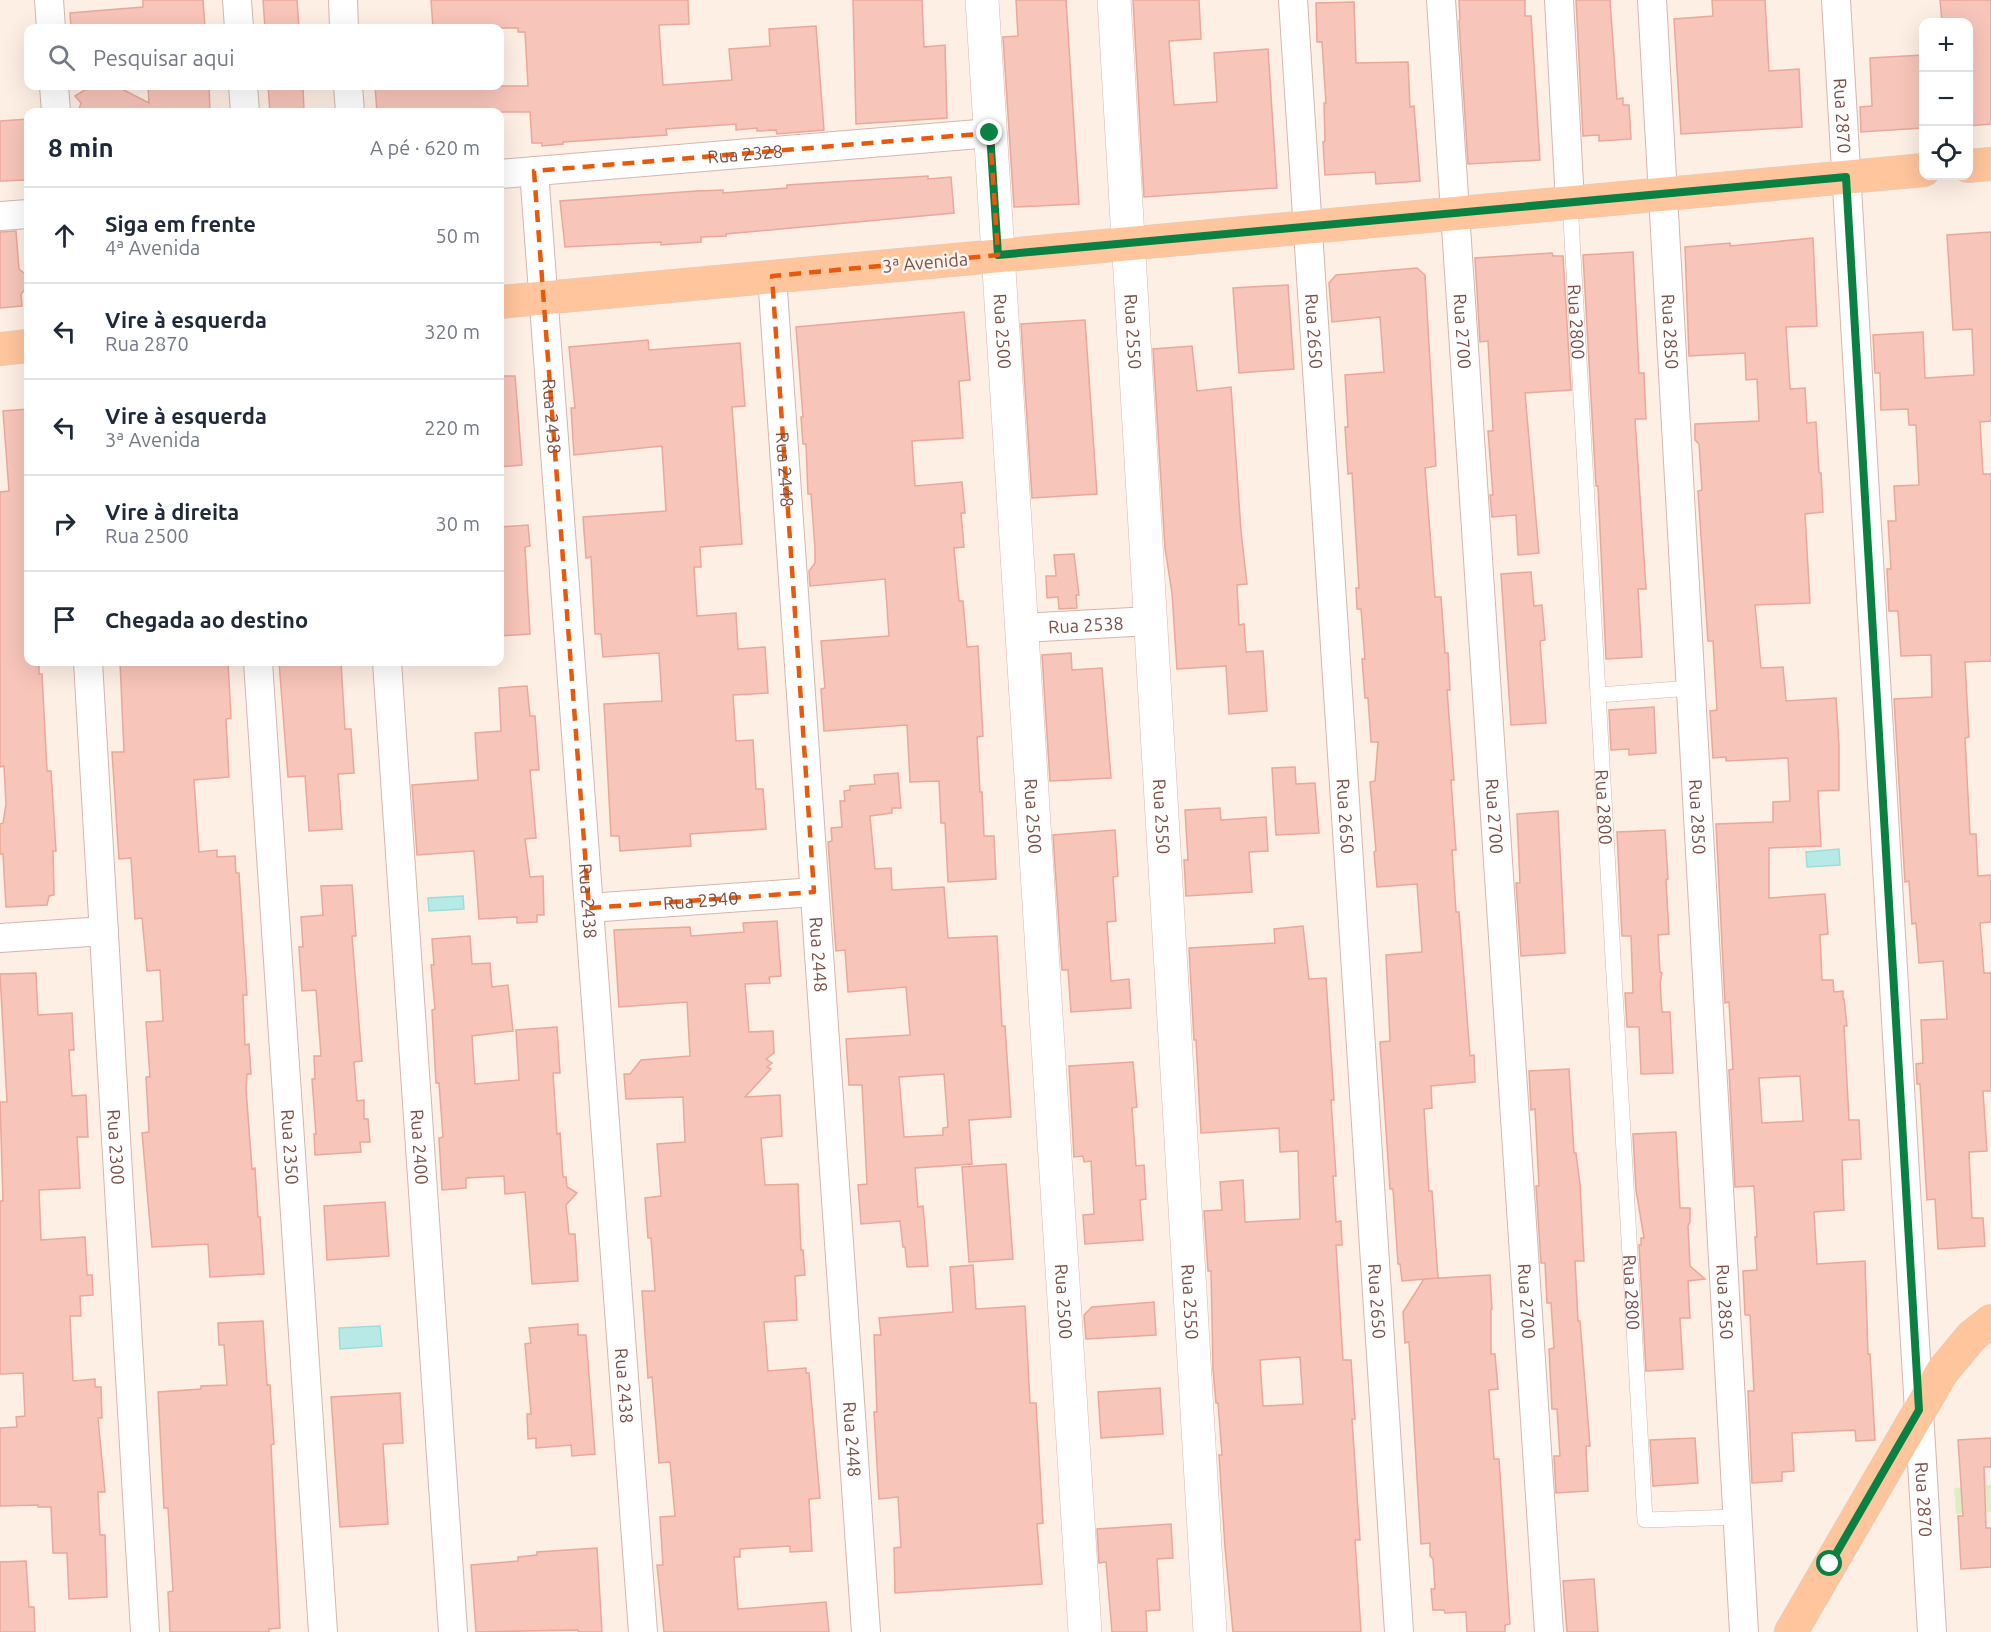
<!DOCTYPE html>
<html lang="pt">
<head>
<meta charset="utf-8">
<style>
  :root { --surface:#fff; --page:#f2f2f3; --text:#1f2937; --muted:#747a83; --line:#e0e1e3 }
  body { margin:0; font-family:Ubuntu,sans-serif; background:var(--page); color:var(--text) }
  .controls { position:absolute; right:18px; top:18px; display:grid; overflow:hidden; border-radius:12px; box-shadow:0 6px 24px #0002 }
  .controls button { width:54px; height:54px; display:grid; place-items:center; padding:0; border:0; border-bottom:2px solid var(--line); background:var(--surface); color:var(--text); font:30px sans-serif }
  .stop { position:absolute; width:18px; height:18px; margin:-14px; border:4px solid #0b8043; border-radius:50%; background:#fff }
  .stop.end { background:#0b8043; border-color:#fff; box-shadow:0 2px 6px #0008 }
  .list { margin:0; padding:0; list-style:none }
  h2 { display:flex; justify-content:space-between; align-items:center; height:78px; margin:0; padding:0 24px; font-size:26px }
  h2 small { font-size:20px; font-weight:400; color:var(--muted) }
  .list li { display:grid; grid-template-columns:39px 1fr auto; gap:18px; align-items:center; box-sizing:border-box; height:96px; padding:0 24px; border-top:2px solid var(--line) }
  .list b { display:block; font-size:22px; white-space:nowrap }
  .list p { margin:0; font-size:20px; white-space:nowrap; color:var(--muted) }
  .list em { font-size:20px; font-style:normal; color:var(--muted) }
  .icon { flex:none; width:33px; height:33px; fill:none; stroke:currentColor; stroke-width:2; stroke-linecap:round; stroke-linejoin:round }
  .map { position:relative; flex:none; width:1991px; height:1632px; overflow:hidden }
  .search { position:absolute; background:var(--surface); box-shadow:0 6px 24px #0002; left:24px; top:24px; width:480px; height:66px; display:flex; align-items:center; gap:15px; box-sizing:border-box; padding:0 21px; border-radius:12px; color:var(--muted); font-size:22px }
  .panel { position:absolute; background:var(--surface); box-shadow:0 6px 24px #0002; left:24px; top:108px; width:480px; height:558px; border-radius:12px }
  .map>svg:first-child { display:block }
  .green { fill:#ddeec2 }
  .water { fill:#b7eae7; stroke:#9dddd9; stroke-width:1.5 }
  .building { fill:#f7c5ba; stroke:#eba799; stroke-width:1.5; fill-rule:evenodd }
  .lines { fill:none; stroke-linecap:round; stroke-linejoin:round }
  .service-casing { stroke:#d4b6ad; stroke-width:16 }
  .minor-casing { stroke:#d4b6ad; stroke-width:30 }
  .secondary-casing { stroke:#dab6ac; stroke-width:34 }
  .primary-casing { stroke:#dacecb; stroke-width:34 }
  .service { stroke:#fff; stroke-width:15 }
  .minor { stroke:#fff; stroke-width:28 }
  .secondary { stroke:#fff; stroke-width:33 }
  .primary { stroke:#ffc59c; stroke-width:33 }
  .route { stroke:#0b8043; stroke-width:8 }
  .marked { fill:none; stroke:#e8590c; stroke-width:4.5; stroke-dasharray:12 8; stroke-linejoin:round }
  .labels { text-anchor:middle; dominant-baseline:central; stroke-width:5; stroke-linejoin:round; paint-order:stroke }
  .street-label { font-size:18px; fill:#7b4f47; stroke:#fff5ee }
</style>
</head>
<body>
<div class="map">
<svg width="1991" height="1632" viewBox="0 0 1991 1632">
  <rect width="100%" height="100%" fill="#feefe5"/>
  <path class="green" d="M1991 1485V1512L1956 1514 1954 1488Z"/>
  <path class="water" d="M1839 849 1840 865 1807 867 1806 852Z
    M463 896 464 909 429 911 428 898Z
    M380 1326 382 1346 340 1349 339 1328Z"/>
  <path class="building" d="M143 0H203L205 28H71L70 13 143 7Z
    M263 0H297L299 28H265Z
    M431 0H688L689 24 659 25 663 85 732 80 729 49 770 46 769 29 816 26 824 130 777 134 776 130 757 131V128L736 130V124L666 129 667 135 563 142V144L542 146V143H532L530 112H377L375 86H528L525 32H518V28H433Z
    M853 0H922L924 47 945 45 947 118 856 124Z
    M1016 0H1066L1079 204 1014 207 1003 37 1018 36Z
    M1133 0H1199L1201 39 1169 41 1174 105 1217 102 1214 53 1268 49 1277 188 1144 197Z
    M1459 0H1525V16H1531L1540 160 1468 164 1459 21 1460 20Z
    M1576 0H1610L1617 99 1623 98V105H1629L1631 139 1599 141V135L1583 136Z
    M1712 0H1765L1769 71 1799 69 1802 127 1681 134 1674 19 1713 16Z
    M1940 0H1991V124L1968 126V22H1942Z
    M1354 2 1356 63 1408 62 1410 107 1414 106 1420 181 1376 184 1375 172 1325 175 1323 142 1325 141 1324 103H1326L1322 42H1317L1316 3Z
    M1923 55V128L1861 132 1860 107 1872 106 1870 58Z
    M91 86H116L149 103 148 86H209L210 112H78L81 103 75 96Z
    M268 86H303L304 112H270Z
    M28 119V180L0 181V121Z
    M928 176V179L951 177 954 213 726 234V236L701 237V242L661 245V242L565 247 560 201 696 191 723 190V193L787 188V185Z
    M16 231 19 269 28 276V286L21 294 22 306 0 308V232Z
    M1991 232V421L1980 422 1983 474H1991V661L1965 662 1969 737 1965 738 1970 834H1976L1978 876 1991 875V922L1980 923 1984 973H1991V1091H1983L1987 1151 1969 1152 1972 1218H1983L1985 1246 1938 1249 1935 1199 1927 1200 1920 1084H1917L1916 1064 1923 1063 1921 1020 1947 1019 1943 961 1919 963 1916 923 1912 924 1909 881 1905 882 1894 699 1932 697 1931 655 1901 656 1898 611H1889L1887 569H1891L1888 521H1896L1894 486 1919 485 1916 425H1909L1908 409 1881 410 1880 373H1875L1873 335 1923 332 1925 378 1974 375 1972 329 1953 330 1947 235Z
    M1813 238 1817 326 1786 327 1790 389 1805 388 1807 423 1816 422 1819 473H1821L1823 512 1805 514 1810 603 1755 605 1761 668 1783 667 1786 701 1836 698 1839 745V790L1818 791 1821 846 1769 848V898L1825 894 1828 934 1820 935 1822 980H1833L1834 992 1843 991V999H1844L1847 1026H1844L1849 1120H1859L1861 1159 1842 1160 1844 1210 1814 1212 1817 1264 1865 1261 1868 1354H1870L1875 1440 1856 1441 1855 1430 1792 1433 1794 1471 1782 1472V1481L1752 1483 1748 1391H1754L1750 1315H1745L1743 1271 1757 1270 1755 1237H1757L1754 1186 1735 1187 1729 1070 1733 1069 1729 1002 1725 1003 1716 824 1773 822V802L1790 801 1788 758 1726 761V757L1713 758 1710 711 1717 710 1713 641H1708L1698 491 1702 490 1701 474 1699 444 1695 440V424L1759 421 1757 379 1746 380 1745 353 1689 356 1685 247 1730 243V246ZM1800 1076 1803 1121 1762 1123 1759 1078Z
    M1633 252 1639 373H1644L1646 419H1635L1646 589H1638L1642 657 1606 659 1598 486H1596L1583 255Z
    M1552 253 1553 256H1563L1571 390 1525 393 1539 553 1518 555 1516 515 1492 517 1490 495H1493L1488 431H1493L1488 341 1480 342 1475 258Z
    M1417 268 1425 275 1436 466 1425 468 1435 597H1441L1445 653H1448L1450 690H1447L1454 780H1451L1456 850H1452L1456 912H1459L1470 1056 1474 1055 1475 1082 1431 1086 1432 1108 1424 1109 1429 1191H1432L1438 1278 1402 1281 1400 1264H1398L1393 1189H1390L1380 1042 1390 1041 1386 955 1422 952 1417 884 1377 887 1374 852 1376 851 1370 782 1375 781 1378 742H1371L1368 698H1365L1362 659H1365L1361 609H1357L1356 588H1359L1352 473 1348 474 1345 427H1348L1345 375 1384 372 1380 317 1332 322 1329 283 1336 275Z
    M1288 285 1294 369 1239 373 1233 288Z
    M964 312 970 380 959 381 963 438 912 441 915 486 962 482 965 513H961L964 547 954 548 959 601H963L967 647 978 646 983 736 977 737 980 792H982L984 836H994L996 879 948 882 945 823H941L939 781 910 782 907 725 824 731 821 689 825 688 821 641 889 636 885 579 810 586 809 571 815 563V548L811 494H808L806 444H803L801 417H803L796 327Z
    M1085 320 1097 494 1032 498 1021 324Z
    M648 340 649 350 740 343 745 406 732 407 742 544 700 547 701 567H694L697 616 736 613 738 649 765 647 768 693 733 695 736 741 753 740 756 789H763L766 829 690 834 691 846 620 851 619 836H611L604 704 662 701 659 653 603 657 601 634H595L591 557 586 558 583 517 666 511 662 446 574 455 571 408H575L569 347Z
    M1192 346 1197 391 1231 387 1241 531 1247 584 1237 585 1239 625 1244 624 1246 652 1263 651 1267 711 1229 714 1226 666 1177 669 1172 593 1165 548 1153 349Z
    M500 376H515L522 465 500 467Z
    M28 409V662H39V674H42L47 771H51L56 851H53L54 895 49 896 47 905 6 907 3 854H0V824L3 823 6 804 4 766 0 767V492L9 491 3 411Z
    M528 525 530 546 525 547 530 634 500 636V527Z
    M1074 554 1079 595H1076L1077 608 1059 609 1058 597 1047 598 1046 576H1056L1054 555Z
    M1531 572 1534 606 1542 605 1545 640 1540 641 1546 723 1511 725 1501 574Z
    M1071 653 1072 670 1102 668 1111 778 1050 781 1042 655Z
    M120 662H164V663L228 662 231 718 226 719 229 777 194 780 199 852 217 850V857L235 856 236 873H239L247 995H243L245 1045 249 1044 251 1074H247L246 1089 252 1169 255 1168 258 1217H260L264 1274 210 1277 208 1244 152 1247 142 1133 149 1132 146 1077H150L146 1022 163 1021 160 970 147 971 142 918 135 919 131 858 119 859 112 752H124Z
    M279 662H341L345 729H351L354 773 338 774 342 829 309 831 305 776 288 777Z
    M527 686 530 716H535L539 770H530L536 838 525 839 530 877 543 876 544 915H537V922L517 923V917L479 919 474 851 417 855 412 785 478 780 475 733 501 731 499 688Z
    M1654 707 1656 753 1629 755V749L1611 750 1609 710Z
    M1295 767 1296 784 1315 783 1319 833 1276 835 1272 768Z
    M898 773 901 808H892V813L870 816 875 869 891 868 892 890 944 887 948 938 997 936 1002 1026H1005L1011 1117 969 1120 972 1164 915 1168 918 1207 923 1206 928 1266 907 1267 905 1247H903L900 1221 861 1224 858 1185 867 1184 862 1085H849L846 1039 910 1035 906 987 848 992 845 950 836 951 828 842 832 841 831 828 842 827 840 801H845L844 791 850 790V786L875 784 874 775ZM944 1074 948 1127 943 1128V1135L904 1137 899 1077Z
    M1220 808 1221 820 1266 817 1268 851 1249 852 1252 892 1186 896 1184 860H1188L1185 810Z
    M1558 811 1565 953 1521 956 1516 883H1520L1517 814Z
    M1115 830 1118 876 1113 877 1116 921 1107 922 1111 981 1129 979 1131 1008 1071 1012 1068 970H1062L1053 835Z
    M1665 830 1668 879 1666 880 1669 934 1658 935 1660 972 1662 973 1660 983 1662 1012H1670L1673 1073 1641 1074 1639 1027H1627L1625 993H1633L1631 936H1622L1617 832Z
    M352 885 356 936H352L362 1061 354 1062 357 1101 364 1100V1119H368L370 1142H360L361 1152 315 1155 314 1134H316L312 1079H315L314 1056H321L316 990 302 991 299 947H303L301 917 323 915 321 886Z
    M777 921 781 976 769 977 770 983 745 984 749 1032 773 1031 774 1053 766 1059 772 1063 767 1067 771 1069 745 1097 780 1095 782 1136 761 1138 765 1185 798 1184 801 1250H803L805 1275 795 1276 797 1320 764 1322 768 1371 806 1368V1373H809L820 1498 809 1499 812 1551 790 1552V1546L740 1549V1557H734L738 1609 826 1602 829 1632H664L657 1565H663L660 1517 675 1516 670 1462 659 1463 652 1377 648 1378 642 1291H655L651 1238H648L645 1198 661 1196 657 1144 685 1142 683 1097 626 1099 624 1074H630L641 1060 690 1056 687 1002 619 1007 614 930 690 927 691 936 744 932 743 923Z
    M1303 926 1309 979 1326 978 1334 1100H1331L1336 1176H1333L1336 1222 1341 1221 1342 1245H1336L1343 1360H1351L1355 1419H1352L1360 1540H1355L1361 1632H1233L1225 1547 1219 1455H1222L1218 1403H1216L1213 1369 1211 1271H1208L1204 1211 1222 1210 1220 1182 1243 1180 1245 1222 1300 1219 1298 1151 1280 1152 1279 1128 1201 1133 1196 1040H1194L1189 948 1275 943 1274 929ZM1300 1357 1303 1404 1263 1406 1260 1360Z
    M470 936 472 964 490 963 492 987 508 985 513 1031 472 1036 475 1084 519 1080 516 1030 557 1027 560 1073H553L557 1134 560 1133 563 1177H566L567 1187 577 1193 566 1205 569 1234H575L578 1281 532 1284 525 1192 505 1194 504 1176 466 1178V1188L442 1190 439 1138 443 1137 439 1083H436L432 1010 435 1009 431 965H434L432 939Z
    M36 973 38 1015 72 1013 74 1050H69L72 1096 86 1095 88 1137H77L80 1188 39 1190 41 1240 85 1237 87 1275H92L93 1295 80 1296 81 1316H70L73 1381 95 1379V1387H101L102 1418H98L105 1492H98L100 1535H105L107 1597 69 1599 67 1553H53L51 1507H38V1505L0 1506V1428L17 1427 16 1417 25 1416 23 1373 0 1374V1201H3L0 1102H7L0 974Z
    M1133 1062 1137 1107 1132 1108 1136 1166 1144 1165 1146 1199 1140 1200 1143 1240 1085 1244 1083 1215 1094 1214 1091 1161 1084 1162 1083 1156 1074 1157 1069 1066Z
    M1569 1069 1574 1153H1576L1580 1184 1584 1261H1575L1578 1321H1580L1590 1446H1586L1588 1491 1556 1493 1554 1456H1560L1557 1409H1552L1549 1349 1554 1348 1551 1303H1547L1545 1263H1541L1536 1186H1539L1535 1109 1531 1110 1529 1071Z
    M1676 1132 1680 1208H1690V1222L1688 1226 1690 1266 1705 1279 1688 1281 1690 1318H1680L1683 1369 1646 1371 1639 1245H1641V1238H1644L1636 1190 1633 1134Z
    M1006 1164 1013 1259 969 1262 962 1167Z
    M385 1202 389 1256 327 1260 324 1206Z
    M973 1265 976 1309 1025 1306 1030 1403H1036L1043 1523 1037 1524 1042 1584 895 1593 894 1548 901 1547 898 1497 879 1499 874 1412H877L874 1335H881L879 1318 953 1312 950 1267Z
    M1490 1275 1492 1309H1491V1354H1495L1498 1389 1489 1390 1494 1459H1499L1510 1624 1505 1625V1632H1467L1466 1612 1445 1613 1444 1610H1433L1431 1589H1435L1433 1559 1430 1556V1543L1421 1544 1409 1342 1405 1343 1403 1312 1424 1279Z
    M1154 1302 1156 1335 1086 1339 1084 1315 1092 1307Z
    M263 1321 267 1385H270L274 1444 271 1445 280 1628 269 1629V1632H170L168 1592 173 1591 168 1508H164L158 1392 201 1389V1386L227 1385 224 1345H219L218 1323Z
    M578 1324V1335H586L595 1454 572 1456 571 1445 536 1448V1438L528 1439 527 1414H531L525 1344 531 1343 529 1328Z
    M1160 1388 1163 1434 1101 1438 1098 1392Z
    M400 1393 403 1443 383 1444 388 1524 340 1527 331 1397Z
    M1695 1438 1698 1483 1653 1486 1650 1440Z
    M1991 1438V1467H1984L1986 1528H1991V1567L1961 1569 1958 1516H1963L1958 1440Z
    M1171 1524 1173 1558 1157 1559 1160 1610 1146 1611 1147 1632H1112L1106 1562 1099 1563 1097 1529Z
    M597 1548 602 1632H578V1630L476 1632 471 1565 518 1561V1557L537 1555V1552Z
    M26 1561 29 1607H34L35 1632H0V1562Z
    M1594 1579 1598 1632H1567L1563 1581Z"/>
  <g class="lines">
    <defs>
      <g id="service">
        <path id="s1" d="M1570 202 1645 1520 1737 1517"/>
        <path d="M1598 695 1691 688"/>
      </g>
      <g id="minor">
        <path d="M49 0 51 28"/>
        <path d="M237 0 239 28"/>
        <path d="M343 0 344 28"/>
        <path id="s2" d="M1293 0 1399 1632"/>
        <path id="s3" d="M1441 0 1549 1632"/>
        <path d="M1559 0 1570 202"/>
        <path id="s4" d="M1652 0 1744 1632"/>
        <path id="s5" d="M1836 0 1932 1632"/>
        <path d="M54 86 56 112"/>
        <path d="M243 86 245 112"/>
        <path d="M348 86 350 112"/>
        <path id="s6" d="M534 171 643 1632"/>
        <path id="s7" d="M500 174 990 133"/>
        <path d="M0 216 28 214"/>
        <path id="s8" d="M772 276 866 1632"/>
        <path id="s9" d="M1022 628 1150 621"/>
        <path id="s10" d="M88 662 145 1632"/>
        <path id="s11" d="M258 662 323 1632"/>
        <path id="s12" d="M387 662 453 1632"/>
        <path id="s13" d="M589 908 814 892"/>
        <path d="M0 938 104 931"/>
      </g>
      <g id="secondary">
        <path id="s14" d="M982 0 1085 1632"/>
        <path id="s15" d="M1114 0 1210 1632"/>
      </g>
      <path id="primary" d="M1968 166 1991 164
        M500 302 1924 170
        M0 349 28 346
        M1791 1632 1942 1372 1972 1336 1991 1321"/>
    </defs>
    <use href="#service" class="service-casing"/>
    <use href="#minor" class="minor-casing"/>
    <use href="#secondary" class="secondary-casing"/>
    <use href="#primary" class="primary-casing"/>
    <use href="#service" class="service"/>
    <use href="#minor" class="minor"/>
    <use href="#secondary" class="secondary"/>
    <use href="#primary" class="primary"/>
  </g>
  <g class="lines">
    <path class="route" d="M990 133 998 255 1846 177 1919 1410 1830 1564"/>
  </g>
  <path class="marked" d="M990 133 998 255 772 276 814 892 589 908 534 171Z"/>
  <g class="labels">
    <g class="street-label">
      <text stroke="none"><textPath href="#s5" startOffset="116">Rua 2870</textPath></text>
      <text stroke="none"><textPath href="#s7" startOffset="246">Rua 2328</textPath></text>
      <text transform="translate(925 262) rotate(-5)">3ª Avenida</text>
      <text stroke="none"><textPath href="#s1" startOffset="120">Rua 2800</textPath></text>
      <text stroke="none"><textPath href="#s14" startOffset="332">Rua 2500</textPath></text>
      <text stroke="none"><textPath href="#s15" startOffset="332">Rua 2550</textPath></text>
      <text stroke="none"><textPath href="#s2" startOffset="332">Rua 2650</textPath></text>
      <text stroke="none"><textPath href="#s3" startOffset="332">Rua 2700</textPath></text>
      <text stroke="none"><textPath href="#s4" startOffset="332">Rua 2850</textPath></text>
      <text stroke="none"><textPath href="#s6" startOffset="246">Rua 2438</textPath></text>
      <text stroke="none"><textPath href="#s8" startOffset="194">Rua 2448</textPath></text>
      <text stroke="none"><textPath href="#s9" startOffset="64">Rua 2538</textPath></text>
      <text stroke="none"><textPath href="#s1" startOffset="606">Rua 2800</textPath></text>
      <text stroke="none"><textPath href="#s14" startOffset="818">Rua 2500</textPath></text>
      <text stroke="none"><textPath href="#s15" startOffset="818">Rua 2550</textPath></text>
      <text stroke="none"><textPath href="#s2" startOffset="818">Rua 2650</textPath></text>
      <text stroke="none"><textPath href="#s3" startOffset="818">Rua 2700</textPath></text>
      <text stroke="none"><textPath href="#s4" startOffset="818">Rua 2850</textPath></text>
      <text stroke="none"><textPath href="#s13" startOffset="112">Rua 2340</textPath></text>
      <text stroke="none"><textPath href="#s6" startOffset="732">Rua 2438</textPath></text>
      <text stroke="none"><textPath href="#s8" startOffset="680">Rua 2448</textPath></text>
      <text stroke="none"><textPath href="#s10" startOffset="486">Rua 2300</textPath></text>
      <text stroke="none"><textPath href="#s11" startOffset="486">Rua 2350</textPath></text>
      <text stroke="none"><textPath href="#s12" startOffset="486">Rua 2400</textPath></text>
      <text stroke="none"><textPath href="#s1" startOffset="1092">Rua 2800</textPath></text>
      <text stroke="none"><textPath href="#s14" startOffset="1304">Rua 2500</textPath></text>
      <text stroke="none"><textPath href="#s15" startOffset="1304">Rua 2550</textPath></text>
      <text stroke="none"><textPath href="#s2" startOffset="1304">Rua 2650</textPath></text>
      <text stroke="none"><textPath href="#s3" startOffset="1304">Rua 2700</textPath></text>
      <text stroke="none"><textPath href="#s4" startOffset="1304">Rua 2850</textPath></text>
      <text stroke="none"><textPath href="#s6" startOffset="1218">Rua 2438</textPath></text>
      <text stroke="none"><textPath href="#s8" startOffset="1166">Rua 2448</textPath></text>
      <text stroke="none"><textPath href="#s5" startOffset="1502">Rua 2870</textPath></text>
    </g>
  </g>
</svg>
<div class="controls">
<button>+</button>
<button>−</button>
<button><svg class="icon" aria-label="locate" viewBox="0 0 24 24"><circle cx="12" cy="12" r="6"/><path d="M12 2v4M12 18v4M2 12h4M18 12h4"/></svg></button>
</div>
<div class="stop" style="left:1830px;top:1564px"></div>
<div class="stop end" style="left:990px;top:133px"></div>
<div class="search"><svg class="icon" aria-label="search" viewBox="0 0 24 24"><circle cx="10" cy="10" r="6"/><path d="M15 15l6 6"/></svg>Pesquisar aqui</div>
<section class="panel">
<h2>8 min<small>A pé · 620 m</small></h2>
<ul class="list">
<li><svg class="icon" aria-label="ahead" viewBox="0 0 24 24"><path d="M12 20V5M6 11l6-6 6 6"/></svg><div><b>Siga em frente</b><p>4ª Avenida</p></div><em>50 m</em></li>
<li><svg class="icon" aria-label="left" viewBox="0 0 24 24"><path d="M17 20v-9H6M10 6l-5 5 5 5"/></svg><div><b>Vire à esquerda</b><p>Rua 2870</p></div><em>320 m</em></li>
<li><svg class="icon" aria-label="left" viewBox="0 0 24 24"><path d="M17 20v-9H6M10 6l-5 5 5 5"/></svg><div><b>Vire à esquerda</b><p>3ª Avenida</p></div><em>220 m</em></li>
<li><svg class="icon" aria-label="right" viewBox="0 0 24 24"><path d="M7 20v-9h11M14 6l5 5-5 5"/></svg><div><b>Vire à direita</b><p>Rua 2500</p></div><em>30 m</em></li>
<li><svg class="icon" aria-label="arrive" viewBox="0 0 24 24"><path d="M6 21V4h12l-3 4 3 4H6"/></svg><div><b>Chegada ao destino</b></div></li>
</ul>
</section>
</div>
</body>
</html>
